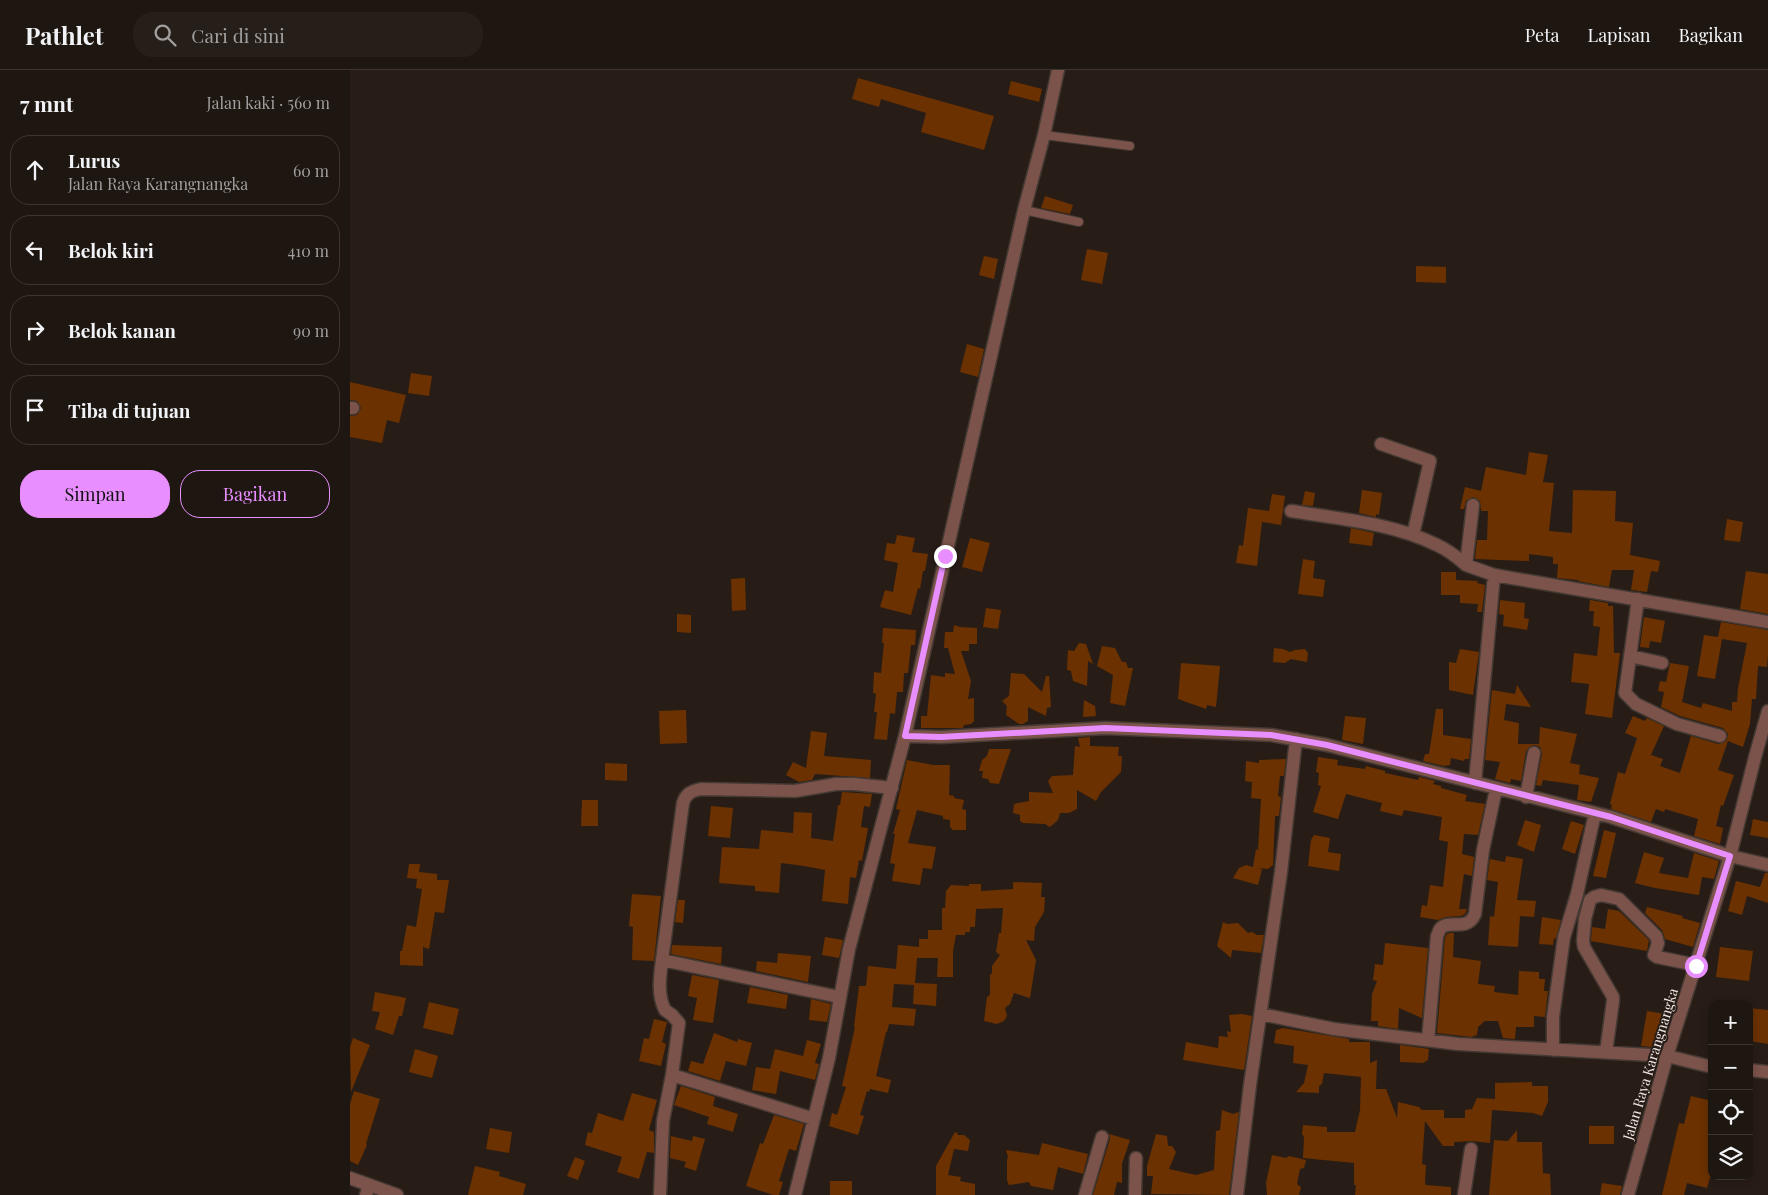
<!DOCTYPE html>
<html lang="id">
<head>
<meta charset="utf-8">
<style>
  :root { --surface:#1e1610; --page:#261f19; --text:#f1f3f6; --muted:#a19f9f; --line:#3c3530; --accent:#e88eff }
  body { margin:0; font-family:"Playfair Display",serif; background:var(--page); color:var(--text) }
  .controls { position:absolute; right:15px; bottom:15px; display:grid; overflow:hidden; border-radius:10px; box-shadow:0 2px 8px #0003 }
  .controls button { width:45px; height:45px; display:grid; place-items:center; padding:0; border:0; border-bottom:1px solid var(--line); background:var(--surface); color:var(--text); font:25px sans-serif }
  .stop { position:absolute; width:15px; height:15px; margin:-11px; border:4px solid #e88eff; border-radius:50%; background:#fff }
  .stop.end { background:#e88eff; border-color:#fff; box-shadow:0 1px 5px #0008 }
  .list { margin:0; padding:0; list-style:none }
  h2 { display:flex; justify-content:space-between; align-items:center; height:65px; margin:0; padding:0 20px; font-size:21px }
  h2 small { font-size:16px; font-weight:400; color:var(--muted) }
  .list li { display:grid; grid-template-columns:32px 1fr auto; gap:15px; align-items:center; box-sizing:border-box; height:70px; margin:0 10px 10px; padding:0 10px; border:1px solid var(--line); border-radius:20px }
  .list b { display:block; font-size:19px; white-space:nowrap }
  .list p { margin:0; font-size:16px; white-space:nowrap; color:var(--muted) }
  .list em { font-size:16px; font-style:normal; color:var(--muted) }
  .actions { display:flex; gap:10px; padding:15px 20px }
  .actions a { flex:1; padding:11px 0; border:1px solid var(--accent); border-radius:20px; text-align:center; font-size:18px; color:var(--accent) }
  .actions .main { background:var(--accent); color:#111 }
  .icon { flex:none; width:28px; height:28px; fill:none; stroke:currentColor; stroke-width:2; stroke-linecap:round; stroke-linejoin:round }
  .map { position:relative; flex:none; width:1418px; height:1125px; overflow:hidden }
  header { display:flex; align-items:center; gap:30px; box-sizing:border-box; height:70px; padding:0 25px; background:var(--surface); border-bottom:1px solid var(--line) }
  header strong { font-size:24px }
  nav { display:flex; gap:28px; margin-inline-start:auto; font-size:18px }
  .search { width:350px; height:45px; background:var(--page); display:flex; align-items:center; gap:12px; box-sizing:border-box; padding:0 18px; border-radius:20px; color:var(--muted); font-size:19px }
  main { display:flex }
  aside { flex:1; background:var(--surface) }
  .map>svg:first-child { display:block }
  .building { fill:#6b3101 }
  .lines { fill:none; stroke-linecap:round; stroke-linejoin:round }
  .service-casing { stroke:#443933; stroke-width:10 }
  .minor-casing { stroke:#443933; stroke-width:15 }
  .tertiary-casing { stroke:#443933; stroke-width:15 }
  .service { stroke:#7b534b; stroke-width:8 }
  .minor { stroke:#7b534b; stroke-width:12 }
  .tertiary { stroke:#7b534b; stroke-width:12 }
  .route { stroke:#e88eff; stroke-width:6 }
  .labels { text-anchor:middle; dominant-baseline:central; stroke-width:4; stroke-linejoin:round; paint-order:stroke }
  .street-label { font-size:14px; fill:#efe7e3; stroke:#281d16 }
</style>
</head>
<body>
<header>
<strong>Pathlet</strong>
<div class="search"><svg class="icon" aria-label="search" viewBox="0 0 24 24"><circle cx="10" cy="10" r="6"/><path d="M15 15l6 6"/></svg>Cari di sini</div>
<nav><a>Peta</a><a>Lapisan</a><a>Bagikan</a></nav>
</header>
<main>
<aside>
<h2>7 mnt<small>Jalan kaki · 560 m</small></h2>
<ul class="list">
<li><svg class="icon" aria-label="ahead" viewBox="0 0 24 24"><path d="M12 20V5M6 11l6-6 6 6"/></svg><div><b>Lurus</b><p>Jalan Raya Karangnangka</p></div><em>60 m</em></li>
<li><svg class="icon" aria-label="left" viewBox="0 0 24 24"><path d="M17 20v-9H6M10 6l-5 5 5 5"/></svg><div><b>Belok kiri</b></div><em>410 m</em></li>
<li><svg class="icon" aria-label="right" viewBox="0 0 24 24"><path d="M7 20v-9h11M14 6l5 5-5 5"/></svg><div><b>Belok kanan</b></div><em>90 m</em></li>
<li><svg class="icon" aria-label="arrive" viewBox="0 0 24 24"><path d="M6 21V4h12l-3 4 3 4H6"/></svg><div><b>Tiba di tujuan</b></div></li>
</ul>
<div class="actions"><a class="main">Simpan</a><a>Bagikan</a></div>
</aside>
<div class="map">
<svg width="1418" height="1125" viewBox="0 0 1418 1125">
  <rect width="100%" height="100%" fill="#281d16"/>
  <path class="building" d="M508 8 644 46 634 80 571 62 576 43 531 29 529 37 502 29Z
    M661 11 692 19 689 32 658 24Z
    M695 126 723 135 720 144 691 138Z
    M737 179 758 183 752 214 731 210Z
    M634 186 648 189 644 209 629 205Z
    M1066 196 1096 197V213L1066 212Z
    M617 274 634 279 628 307 610 302Z
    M61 303 82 306 79 326 58 323Z
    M0 312 56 325 49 353 37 350 32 373 0 367V346L7 345 11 338 7 331 0 330Z
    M1179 382 1198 385 1193 412 1204 413 1199 461 1222 463 1223 420 1266 421 1265 451 1283 453 1280 485 1310 491 1308 502 1301 501 1297 522 1281 520 1284 500H1262L1259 517 1228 511V510L1207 508 1208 494H1203V487L1179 484V491L1125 489 1127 470H1137L1138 441H1131L1130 431 1123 427 1116 431 1114 439H1110L1115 417 1131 421 1136 397 1176 405Z
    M1012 420 1032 423 1029 445 1026 444V447L1009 443Z
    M955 421 965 423 963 436 952 435Z
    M922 424 935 426 931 455 912 452 907 496 886 493 889 475 893 476 898 438 919 441Z
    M1377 449 1393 452 1390 472 1374 470Z
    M1001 458 1024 463 1022 476 999 473Z
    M547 465 565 468 562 482 578 484 575 501H573L570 519 568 518 561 545 530 537 535 520 543 522 548 493 534 490 537 473 545 474Z
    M620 468 640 473 632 502 612 497Z
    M953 489 965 491 963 508 975 510 973 527 948 524Z
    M1396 501 1418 504V544L1390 539Z
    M1091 502H1106V510L1128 511 1127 513 1135 515 1132 542H1127L1128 534 1110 533V525H1091Z
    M395 508 396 540 382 541 381 509Z
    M1150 530 1175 533 1174 548 1179 549 1177 560 1153 556 1154 545 1149 544Z
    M1240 530 1258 533V536H1263L1264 583H1270L1262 648 1235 644 1239 614 1221 612 1224 583 1247 586 1250 557 1243 556 1244 541H1239Z
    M636 538 651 540 648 559 633 557Z
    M327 544 341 545V563L327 562Z
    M1294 547 1315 551 1311 573 1300 571 1299 578 1290 577Z
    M1371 552 1418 560V585L1417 597 1408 596 1406 629H1402L1400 654 1393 677 1378 671 1368 700 1384 705 1373 736 1371 735 1366 756 1373 758 1370 774 1344 766 1348 749 1315 739 1314 742 1306 739 1301 752 1261 739 1262 735 1260 734 1268 702 1275 704 1287 668 1275 663 1283 646 1295 651 1297 648 1314 656 1301 685 1313 689 1310 696 1330 703 1341 666 1368 674 1376 671 1378 664 1373 658 1330 646 1311 637 1314 622 1308 621 1310 611 1316 612 1320 593 1339 596 1332 632 1351 638 1353 633 1382 641V632H1387L1388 618 1397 573 1372 569 1365 609 1347 606 1354 565 1368 567Z
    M604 555 610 557 627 558V574H619V581H611L621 611 618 629 624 628V651L621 654 614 655 613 658H571V646H577L581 605 595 607V603L605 604 598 578H594L595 562H603Z
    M533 558 566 560 565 575H561L558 603H554L553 622H547L545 644 540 643 537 670 524 669 527 642H524L526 624 523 623 524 602 531 603 534 573H532Z
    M729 573 736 574 743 594 738 591 737 616 723 611 721 601 717 600 718 580 724 581Z
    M752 576 765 578 772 592H776L778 598H783L775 636 760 633 763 605 747 596Z
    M924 578 933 579 940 582 945 580 955 579 958 583 957 592 941 589 935 593 923 592Z
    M1110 579 1129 582 1123 625 1099 620V592L1106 593Z
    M831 593 870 596 866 637 857 635 856 639 828 629Z
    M661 603 674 604 692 622 696 606H699L701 637 697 638 696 646 678 637V651L673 654H669L656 645 657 636 652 631 659 626Z
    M1167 615 1181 637 1156 634 1154 650 1169 653 1168 674H1189L1190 657 1227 664 1220 693 1230 695 1229 704 1249 708 1241 732 1227 730 1229 715 1193 710 1191 716 1186 715 1192 684 1190 677 1186 675 1181 676 1176 681 1171 711 1161 709 1160 713 1145 709 1150 692 1135 690 1142 620 1165 624Z
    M734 630 745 636 746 646 733 647Z
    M1086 639H1093V665L1121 669 1119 689H1115L1114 691 1101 688 1100 695 1094 696 1073 691 1075 684H1079Z
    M336 640 337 673 310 674 309 641Z
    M995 646 1016 648 1013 674 992 670Z
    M461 661 477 663 474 686 521 690 520 708 465 704 462 710 449 712 436 705 443 692 456 698Z
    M740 667V676L769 677 768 686H772L771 702 751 722 746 731 727 720V739L719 743H710L708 750 700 757 695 754 673 753 670 751V745L663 743 664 734 679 731V722L703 723 698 711 702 706 723 705 725 676 730 677 728 668Z
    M639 679H661L649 714 640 713 638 709 632 708 633 701H629L632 690 637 686Z
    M968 687 988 690 987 695 1015 699 1016 696 1035 701V703L1068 710 1069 707 1085 711 1083 714 1091 716V718L1117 725 1115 731 1135 734 1128 765 1114 764 1112 784 1124 787 1122 806 1114 804 1109 839H1117L1115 844 1111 846 1096 847 1088 850 1070 847 1072 835 1077 836 1080 815 1093 817 1098 772 1089 770 1092 747 1054 740 1052 746 1030 741 1032 733 996 724 988 749 963 742 971 716 968 715 969 703 966 702Z
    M936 689 934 706H930L928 726 931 727 929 746H925L923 795 918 799 907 798 912 799 908 815 883 808 889 798 896 795 903 797 906 779 908 780 911 729 901 728 902 712 895 711 896 691 909 693V690Z
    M557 690 583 695H600L599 725 604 726V728L614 730 612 739 616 740V760H603L600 757V750L593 749V746L567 740 558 773 586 777 582 799 573 798 570 815 542 811 545 794 540 793 545 764H543L550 740 546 739Z
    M255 693 277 694V711L255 710Z
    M492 722 522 724 520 737 514 736 511 757 518 758 512 791 509 790 506 808 500 807 498 834 472 831 475 800 454 796 431 793 429 823 405 821V816L369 813 372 777 409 779 411 760 443 763 444 742 462 743 461 768 483 771 488 735H490Z
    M232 730H248V756H231Z
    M361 736 383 738 380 768 358 766Z
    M1403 749 1418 752V768L1400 765Z
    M1175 750 1191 755 1184 782 1167 775Z
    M1221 751 1234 755 1225 784 1212 779Z
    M1254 760 1266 763 1256 808 1243 806Z
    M964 765 980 768 978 782 991 784 989 801 958 796 961 770Z
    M1294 782 1314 788 1309 803 1338 808 1344 783 1369 791 1364 809 1352 807 1349 825 1305 818 1285 813Z
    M1156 786 1173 789 1167 830 1186 831 1184 847 1170 846 1168 877 1138 875 1140 846 1144 847 1148 812 1137 810 1140 789 1155 792Z
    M59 794H70L69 802 87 804V810H99L94 843 85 842 79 879 73 877V896L50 895V881H52L57 855 66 857 72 819 66 818 67 809 57 808Z
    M1415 803H1418V833L1397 826 1392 845 1378 841 1386 811 1410 817Z
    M663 812 692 813 691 827H695L694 842 685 857 684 871 676 870 686 890 680 928 664 923 660 934 655 938 657 946 654 951 647 954 634 951 637 927 640 925V905L642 903V896L650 885 646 882 649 863H651L653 838 626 839 625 857H620V862H615V865H606L603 881V907H587L588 888H567L565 913 587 914 586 936 563 934 564 915 544 914 542 937 566 939 564 956 539 954 537 962H536L526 1006 541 1010 538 1023 520 1019 519 1022 517 1021 510 1045 514 1046 508 1065 479 1056 482 1043 487 1045 496 1017 492 1016 505 957H504L509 916H516L518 896 546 899 548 875 569 877V869H578V860H592V838H595L596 821 601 815 619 816V814H631V821L663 819Z
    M282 824 311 826 304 891 282 890 283 857 279 856Z
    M328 830H335L333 853 325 852Z
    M1297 837 1333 846 1332 848 1350 853 1343 877 1315 869 1312 860 1295 843Z
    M1258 839 1269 841 1299 870 1297 881 1241 871 1242 857 1255 859Z
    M1192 847 1211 850 1206 869 1204 868 1203 875 1189 874Z
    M873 852 877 854 888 853 898 863 902 862 907 865H914L911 883 882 880 881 888 867 876Z
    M1100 863H1104L1103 887 1131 891 1128 914 1145 916 1144 922 1168 925 1169 901 1189 902V909H1195L1194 921H1198L1195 947 1184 946V957H1166L1165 969 1153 968 1148 951H1135L1128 957 1127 965 1121 967 1087 963 1095 868 1097 864Z
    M475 867 493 870 489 888 472 885Z
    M1035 873 1078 878 1072 948 1049 938 1048 959 1028 956V951H1021L1022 924 1027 911 1023 910 1025 894 1033 895Z
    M322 875 372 877 371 894 321 884Z
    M1370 877 1403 881 1399 911 1366 907Z
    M428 883 461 886 458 912 406 901 407 891 427 893Z
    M342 905 369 910 363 953 343 950 347 928 338 926Z
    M400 917 438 925 436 939 397 933Z
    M25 922 56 928 52 946H49L43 965 25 959 30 942 22 941Z
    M461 929 481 934 477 952 459 950Z
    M79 932 109 939 103 965 73 958Z
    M1399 938 1418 940V974L1399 971Z
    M1297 941 1321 945 1311 978 1291 976Z
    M892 944 902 946 894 1000 833 990 836 972 868 978 869 966 878 967 877 961 881 962 879 945Z
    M304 949 317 952 312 972 316 974 311 996 289 991 294 968 299 969Z
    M933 958 999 969V972H1020V993L1027 990 1026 1019H1036L1047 1048 1048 1032 1069 1037 1072 1040H1094V1048H1115V1040L1122 1039 1127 1028 1145 1029V1013L1182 1012V1016H1198V1032L1192 1046 1183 1043 1142 1040 1140 1073 1122 1071 1104 1072V1076H1093L1075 1051 1072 1094 1076 1095 1075 1113 1076 1115 1101 1117V1125H1005L1006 1115H1004V1093L953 1088 954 1067 952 1064 953 1055 977 1057V1062H1005L1010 1040 1011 1007 974 1003 972 1014 969 1016V1023L946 1022 954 1013 958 995 943 993 944 976 924 973 926 960Z
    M364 963 387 972 388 969 402 973 396 996 376 991 370 1011 338 1001 341 991 353 994Z
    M3 968 20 975 1 1022 0 977Z
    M457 970 471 974 465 993 469 994 465 1010 430 1001 426 1024 402 1020 406 997 420 999 425 979 453 986Z
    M1050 975 1079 979 1078 990 1073 993 1050 992Z
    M65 979 88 986 82 1008 59 1002Z
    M331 1016 365 1027 363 1036 388 1044 383 1062 357 1054 359 1047 324 1035Z
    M4 1021 30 1029 16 1074 17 1075 8 1095 0 1091V1034Z
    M282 1023 307 1030 299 1060 304 1062V1083L297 1082 289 1109 267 1102 272 1087 235 1075 238 1062 242 1063 248 1043 273 1051Z
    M1341 1026 1362 1031V1101L1357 1118 1337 1113 1334 1125H1312L1329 1053 1334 1054Z
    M872 1040 883 1044 889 1042 879 1125 801 1124 803 1106H797V1096L806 1064 817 1066 818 1076H822L826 1082 819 1099 846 1105 864 1100 866 1061 870 1060Z
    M424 1045 454 1054 446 1081 439 1079 429 1111 433 1112 429 1125H423L396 1116 410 1073 413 1074Z
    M1239 1056H1264V1074H1239Z
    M140 1058 162 1062 159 1083 136 1079Z
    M1167 1060V1072H1192L1193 1103 1200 1104 1201 1125H1139L1144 1070 1158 1071Z
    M605 1062 608 1063 607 1065H614L620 1070 618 1081 604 1079 598 1105 611 1107 610 1111 625 1114V1125H586V1096Z
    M759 1064 780 1070 772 1094V1113L767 1112 764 1125H743L760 1069Z
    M321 1066 342 1071 343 1066 355 1069 346 1101 334 1097 336 1092 320 1088Z
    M692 1073 738 1084 733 1104 708 1097 703 1120 681 1116 679 1112 659 1115 657 1110V1090L658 1087 656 1080 689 1085Z
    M922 1085 936 1088 939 1086 956 1090 954 1098 950 1099 947 1114 951 1117 949 1125H917L916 1113Z
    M225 1087 235 1091 228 1110 217 1106Z
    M125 1096 150 1102 149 1106 176 1114 173 1125H118Z
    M480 1111H502V1125H480Z
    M1252 1113 1272 1116 1270 1125H1250Z"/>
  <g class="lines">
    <defs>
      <path id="service" d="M694 65 780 76
        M674 140 729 152"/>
      <path id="minor" d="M0 338H3
        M1031 374 1080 391 1063 465
        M1123 435 1116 495 1144 505 1418 552
        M941 441C990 449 1042 453 1087 475 1098 480 1107 487 1116 495
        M1288 529 1275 623 1286 634 1327 654 1370 666
        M1280 586 1312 593
        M555 666 591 667 755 658 921 665 977 675 1261 747 1380 786 1418 795
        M1125 713 1144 505
        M1176 727 1184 683
        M312 890 333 733C336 723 342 721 351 719L445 721 486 714H504L542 718
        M911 944 984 959 1108 974 1317 986 1362 997
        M1078 970 1087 866C1088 864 1089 861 1090 859 1099 848 1117 863 1125 844L1133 780 1146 719
        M1203 980V947L1214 867 1227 824 1245 743
        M1256 982 1263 931V927L1234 877 1233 871 1235 849 1240 830 1244 827 1251 825 1269 829 1306 866 1308 873 1304 885 1307 887 1346 895
        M1399 1000 1418 1002
        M322 1005 464 1049
        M16 1125 19 1115
        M310 1125 313 1051 322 1005 329 953 322 945 315 940C307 925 310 906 312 890L489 927
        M445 1125 479 988 499 879 555 666 674 140 694 65 708 0
        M735 1125 752 1067
        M785 1125 786 1088
        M887 1125 900 1015 931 802 946 669
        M1114 1125 1121 1079"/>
      <path id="tertiary" d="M0 1108 47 1125
        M1278 1125 1317 986 1380 786 1405 687 1418 641"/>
    </defs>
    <use href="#service" class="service-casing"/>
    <use href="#minor" class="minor-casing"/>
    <use href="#tertiary" class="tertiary-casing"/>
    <use href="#service" class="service"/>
    <use href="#minor" class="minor"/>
    <use href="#tertiary" class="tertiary"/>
  </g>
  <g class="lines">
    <path class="route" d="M595 486 555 666 591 667 755 658 921 665 977 675 1261 747 1380 786 1346 896"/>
  </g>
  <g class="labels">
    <g class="street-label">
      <text transform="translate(1300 994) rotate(-73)">Jalan Raya Karangnangka</text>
    </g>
  </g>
</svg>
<div class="controls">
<button>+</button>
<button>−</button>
<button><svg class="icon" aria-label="locate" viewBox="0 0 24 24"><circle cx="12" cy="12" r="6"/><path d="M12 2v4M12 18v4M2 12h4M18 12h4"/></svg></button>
<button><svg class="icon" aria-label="layers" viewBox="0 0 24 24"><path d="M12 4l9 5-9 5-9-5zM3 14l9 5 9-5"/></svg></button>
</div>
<div class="stop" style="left:1346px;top:896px"></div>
<div class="stop end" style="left:595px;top:486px"></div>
</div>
</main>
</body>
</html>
